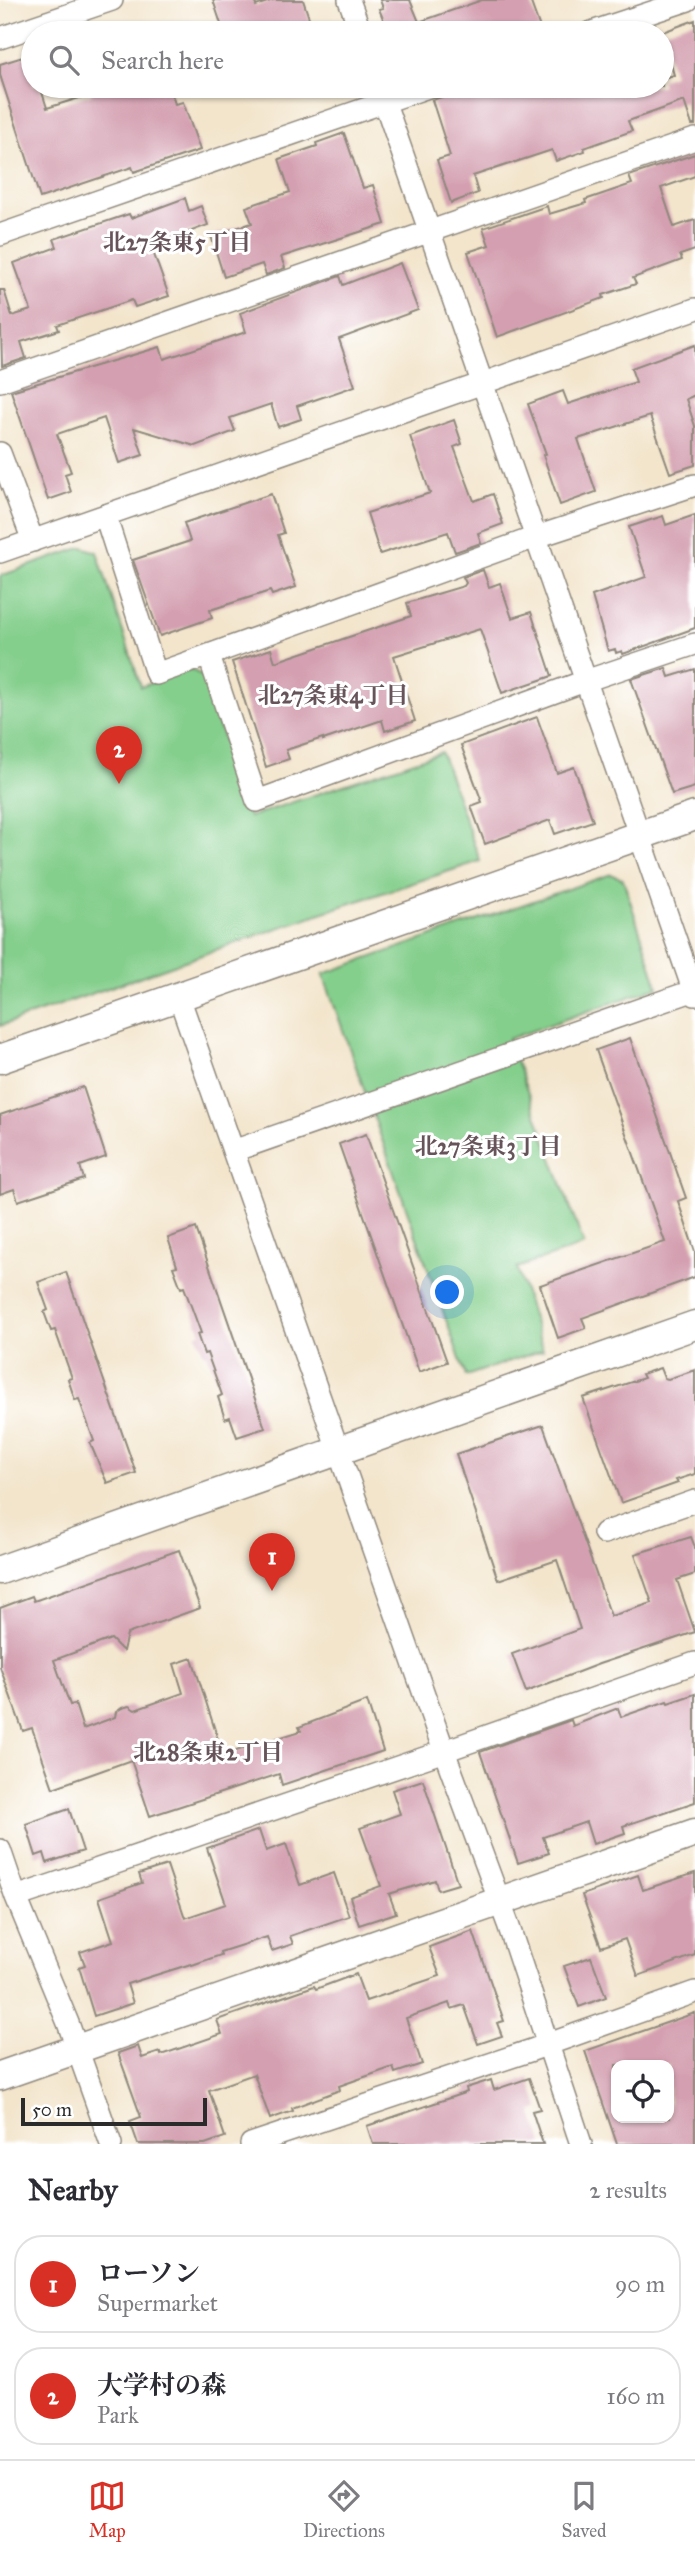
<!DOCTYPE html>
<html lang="en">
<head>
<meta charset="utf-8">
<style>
  :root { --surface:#fff; --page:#f7f7f7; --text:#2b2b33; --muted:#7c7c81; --line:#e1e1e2; --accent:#d93025 }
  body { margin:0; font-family:"IM FELL Great Primer","Noto Serif JP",serif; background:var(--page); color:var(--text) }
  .controls { position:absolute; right:21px; bottom:21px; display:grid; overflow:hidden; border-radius:14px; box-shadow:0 2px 5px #0004 }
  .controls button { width:63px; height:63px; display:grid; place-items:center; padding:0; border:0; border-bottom:2px solid var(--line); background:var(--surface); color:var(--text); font:35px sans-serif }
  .scale { position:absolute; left:21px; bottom:18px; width:186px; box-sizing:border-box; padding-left:7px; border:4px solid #2b2b2b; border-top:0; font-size:19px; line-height:24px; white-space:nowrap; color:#2b2b2b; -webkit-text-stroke:5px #fff; paint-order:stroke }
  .you { position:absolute; left:448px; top:1293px; width:24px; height:24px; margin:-18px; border:5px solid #fff; border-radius:50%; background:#1a73e8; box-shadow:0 0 0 10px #1a73e833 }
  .badge { display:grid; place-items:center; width:46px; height:46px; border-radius:50%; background:var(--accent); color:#fff; font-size:23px; font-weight:700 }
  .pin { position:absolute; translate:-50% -58px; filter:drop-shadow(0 2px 4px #0008) }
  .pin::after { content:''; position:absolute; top:37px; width:24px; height:21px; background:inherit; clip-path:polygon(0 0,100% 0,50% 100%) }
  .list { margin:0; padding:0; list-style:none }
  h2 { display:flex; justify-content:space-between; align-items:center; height:91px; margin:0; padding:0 28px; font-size:30px }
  h2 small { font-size:23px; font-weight:400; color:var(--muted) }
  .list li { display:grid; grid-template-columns:46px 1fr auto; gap:21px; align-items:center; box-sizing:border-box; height:98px; margin:0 14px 14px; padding:0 14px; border:2px solid var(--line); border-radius:28px }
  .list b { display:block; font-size:26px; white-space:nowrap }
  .list p { margin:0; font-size:23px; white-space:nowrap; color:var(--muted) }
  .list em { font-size:23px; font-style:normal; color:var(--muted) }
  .icon { flex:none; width:38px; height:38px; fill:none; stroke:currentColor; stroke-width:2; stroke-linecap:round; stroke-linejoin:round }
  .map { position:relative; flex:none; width:695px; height:2144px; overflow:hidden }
  .search { position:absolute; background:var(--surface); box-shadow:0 2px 5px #0004; left:21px; right:21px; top:21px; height:77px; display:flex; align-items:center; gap:18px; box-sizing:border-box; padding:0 24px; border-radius:38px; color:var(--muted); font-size:26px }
  .sheet { height:315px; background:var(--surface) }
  nav { display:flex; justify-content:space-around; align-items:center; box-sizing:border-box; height:98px; border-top:2px solid var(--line); background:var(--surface); font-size:19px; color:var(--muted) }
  nav a { display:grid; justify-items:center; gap:4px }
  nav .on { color:var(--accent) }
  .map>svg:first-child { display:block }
  .green { fill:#84cf8c; stroke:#587d5c; stroke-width:2 }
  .building { fill:#d4a0b1; fill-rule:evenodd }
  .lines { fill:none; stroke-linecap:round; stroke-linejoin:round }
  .minor-casing { stroke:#8f887c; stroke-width:24 }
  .tertiary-casing { stroke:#8f887c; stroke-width:31 }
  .minor { stroke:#fff; stroke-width:21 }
  .tertiary { stroke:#fff; stroke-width:28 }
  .labels { text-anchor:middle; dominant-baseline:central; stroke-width:6; stroke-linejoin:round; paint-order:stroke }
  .neighbourhood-label { font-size:23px; font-weight:bold; fill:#66545a; stroke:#fff }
</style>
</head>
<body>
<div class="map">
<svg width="695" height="2144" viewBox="0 0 695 2144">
  <rect width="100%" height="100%" fill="#fff"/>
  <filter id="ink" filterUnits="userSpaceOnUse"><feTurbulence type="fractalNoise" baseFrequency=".0143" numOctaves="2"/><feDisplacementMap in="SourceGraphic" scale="14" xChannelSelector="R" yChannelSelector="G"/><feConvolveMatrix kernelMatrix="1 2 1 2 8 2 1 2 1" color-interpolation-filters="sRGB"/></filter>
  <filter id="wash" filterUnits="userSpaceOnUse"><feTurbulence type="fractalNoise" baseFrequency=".00686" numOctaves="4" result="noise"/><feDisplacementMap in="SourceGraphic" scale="28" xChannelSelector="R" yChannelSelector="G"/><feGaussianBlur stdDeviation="1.57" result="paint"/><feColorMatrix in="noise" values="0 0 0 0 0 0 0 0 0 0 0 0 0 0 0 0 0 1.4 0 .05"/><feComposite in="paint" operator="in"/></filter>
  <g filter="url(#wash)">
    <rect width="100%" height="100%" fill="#f3e5cc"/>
    <path class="green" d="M83 547 97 552 141 687 190 669 203 676 249 817 441 752 480 861 318 914 0 1026V576Z
      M611 874 623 879 658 987 508 1039 584 1245 517 1268 543 1350 466 1376 323 974Z"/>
    <g id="blocks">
      <path class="building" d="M213 0H254L256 6 273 0H303L314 33H224Z
        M380 0H410L419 22 482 0H530L540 28 526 33H389L379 9 383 8Z
        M695 20V125H692L684 101 628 121 632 131 584 148 585 151 556 161 552 150 473 176 478 193 451 203 437 160 450 156 432 100 472 87 475 96 505 86H662V79L674 75 662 33H660Z
        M26 56 29 66 33 65V86H40L47 108 92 94 89 86H169L175 104 183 102 200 150 134 172 132 167 40 198 0 75V64Z
        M344 133 363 188 373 185 385 224 281 257 285 268 266 275 262 264 224 277 211 236 252 223 246 207 290 192 279 159 317 146 316 143Z
        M695 154V176L661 188 674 227 695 220V250L680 255 682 260 633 278 636 284 603 295 604 298 497 337 468 252 489 245 483 228 547 206 549 214 586 203 585 200 632 184 629 176Z
        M185 198 189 211 201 206 208 225 151 246 169 296 135 307 132 300 57 325 59 330 21 342 26 358 2 366 0 290H4L12 316 31 310 14 263 57 247 54 239 129 214 131 218Z
        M400 263 418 310 339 339 355 386 297 406 301 419 278 427 271 404 230 418 235 431 195 446 134 428 143 455 119 463 104 418 57 434 71 472 65 474 71 492 48 500 11 391 160 347 164 359 246 332 240 313 340 276 343 285Z
        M695 345V395L686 399 695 426V465L670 473 650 416 578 439 596 492 560 505 543 455 546 454 528 404 563 391 568 404 636 382 631 368Z
        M454 420 462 444 454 447 474 501 493 494 503 524 478 533 481 543 455 552 448 532 380 554 367 513 430 493 410 436Z
        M271 494 284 533 278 535 296 587 272 595 270 591 210 610 212 618 160 636 133 560 190 541 184 523Z
        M695 515V628L623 654 622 651 616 653 615 649 608 651 592 596 646 577 629 527 663 516 666 525Z
        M483 570 489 587 500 583 512 618 531 612 552 676 502 693 480 629 394 656 415 721 385 731 382 720 323 740V738L286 750 289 759 266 767 232 662 271 649 275 662 411 616 407 603 464 586 466 583 463 577Z
        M666 668 669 677 695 669V787L672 794 631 679Z
        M537 717 557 773 574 767 593 821 555 834 550 820 485 844 471 806 482 802 461 745Z
        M630 1038 686 1198 678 1201 695 1252V1277L582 1318 586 1328 558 1338 540 1285 665 1242 596 1050Z
        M83 1087 106 1157 80 1166 84 1179 18 1201 14 1189 0 1194V1115Z
        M366 1134 447 1362 419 1372 339 1144Z
        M196 1228 265 1428 237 1437 230 1417 225 1419 218 1397 222 1395 207 1353 204 1354 197 1334 201 1333 184 1287 181 1288 173 1267 177 1266 168 1238Z
        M66 1272 136 1473 107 1483 90 1443 94 1441 79 1399 75 1400 68 1379 72 1378 55 1330 51 1331 44 1312 48 1310 38 1282Z
        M660 1368 664 1378 668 1379 695 1370V1474L676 1480 678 1483 621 1503 583 1398 644 1378 642 1374Z
        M543 1425 611 1616 652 1603 635 1554 691 1537 695 1547V1574L677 1580 695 1632 599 1664 526 1692 512 1654 580 1629 557 1560 498 1580 456 1454Z
        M179 1550 200 1608 127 1634 123 1651 111 1639 54 1660 70 1705 75 1704 83 1729 115 1717 116 1712 122 1708 129 1706 135 1710 183 1693 174 1664 192 1658 223 1755 301 1731 299 1727 367 1701 383 1751 282 1785 279 1774 150 1816 131 1760 53 1788 32 1728 23 1731 0 1667V1608L32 1596 34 1601Z
        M695 1694V1802L623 1826 625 1833 593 1844 586 1822 543 1837 549 1853 518 1863 480 1752 571 1720 573 1726 618 1708 621 1717 667 1701 668 1703Z
        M423 1780 458 1884 438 1890 435 1880 389 1894 396 1913 359 1925 350 1897 381 1886 360 1828 400 1814 392 1790Z
        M69 1809 83 1851 47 1863 44 1853 36 1856 26 1824Z
        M259 1830 266 1851 286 1844 300 1885 334 1873 349 1916 290 1936 293 1944 272 1951 267 1937 220 1952 221 1955 192 1965 191 1964 127 1984 133 2003 94 2016 79 1967 85 1965 80 1952 113 1941 99 1898 142 1883 139 1874 167 1865 185 1918 226 1904 207 1848Z
        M695 1873V1955L638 1976 625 1939 601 1947 582 1895 638 1875 643 1890Z
        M473 1931 504 2021 497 2023 502 2036 478 2044 464 2005 451 2009 449 2003 406 2018 422 2064 395 2073 393 2067 339 2086 340 2090 292 2108 293 2111 270 2119 254 2074 209 2090 225 2137 205 2144H138L130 2121 141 2117 118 2053 138 2046 142 2058 160 2052 161 2055 222 2034 217 2020 314 1986 316 1989 356 1974 366 2001 440 1976 429 1947Z
        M591 1957 606 1997 579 2007 564 1966Z
        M695 2013V2144H617L585 2051ZM616 2065H669V2118H616Z
        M529 2078 540 2109 532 2111 543 2144H373L367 2126 467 2092 466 2088 491 2080 494 2090Z"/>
    </g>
  </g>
  <g filter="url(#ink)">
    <use href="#blocks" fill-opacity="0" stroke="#8f887c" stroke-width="2"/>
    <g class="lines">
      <defs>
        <path id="minor" d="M349 0 361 33
          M589 33 688 0
          M0 38 112 0
          M379 86 695 995
          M0 235 431 86
          M0 381 695 139
          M0 453 33 541
          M105 515 156 674 536 537 695 485
          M0 552 695 309
          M209 656 257 801 585 681 695 644
          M179 997 444 1751 508 1924 581 2144
          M233 1151 695 990
          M604 1533 695 1501
          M0 1850 16 1897 68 2023 111 2144
          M16 1897 430 1756 695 1663
          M251 2144 532 2050 695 1992"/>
        <path id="tertiary" d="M0 1059 695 816
          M0 1570 695 1325
          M0 2076 695 1833"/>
      </defs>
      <use href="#minor" class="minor-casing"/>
      <use href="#tertiary" class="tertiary-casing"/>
      <use href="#minor" class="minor"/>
      <use href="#tertiary" class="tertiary"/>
    </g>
  </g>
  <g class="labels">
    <g class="neighbourhood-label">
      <text x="177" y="242">北27条東5丁目</text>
      <text x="333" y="695">北27条東4丁目</text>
      <text x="488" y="1146">北27条東3丁目</text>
      <text x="208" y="1752">北28条東2丁目</text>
    </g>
  </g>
</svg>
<div class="controls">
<button><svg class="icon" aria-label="locate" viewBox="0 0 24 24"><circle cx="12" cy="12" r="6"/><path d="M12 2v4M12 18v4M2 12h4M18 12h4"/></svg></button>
</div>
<div class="scale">50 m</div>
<div class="you"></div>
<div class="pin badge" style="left:272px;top:1591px">1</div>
<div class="pin badge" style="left:119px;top:784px">2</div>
<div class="search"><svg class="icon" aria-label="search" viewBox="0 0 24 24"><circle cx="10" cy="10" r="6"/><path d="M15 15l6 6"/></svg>Search here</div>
</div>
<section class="sheet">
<h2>Nearby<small>2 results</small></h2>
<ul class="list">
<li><span class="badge">1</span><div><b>ローソン</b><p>Supermarket</p></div><em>90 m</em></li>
<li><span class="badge">2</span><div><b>大学村の森</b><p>Park</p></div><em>160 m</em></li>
</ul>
</section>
<nav>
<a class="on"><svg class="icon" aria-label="map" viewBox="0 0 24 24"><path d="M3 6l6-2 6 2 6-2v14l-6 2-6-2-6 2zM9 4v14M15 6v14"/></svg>Map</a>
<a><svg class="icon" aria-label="directions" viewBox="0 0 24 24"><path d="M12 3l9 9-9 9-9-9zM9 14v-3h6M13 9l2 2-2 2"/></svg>Directions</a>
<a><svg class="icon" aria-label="saved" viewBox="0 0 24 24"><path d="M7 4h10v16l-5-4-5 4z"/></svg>Saved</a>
</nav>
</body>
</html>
